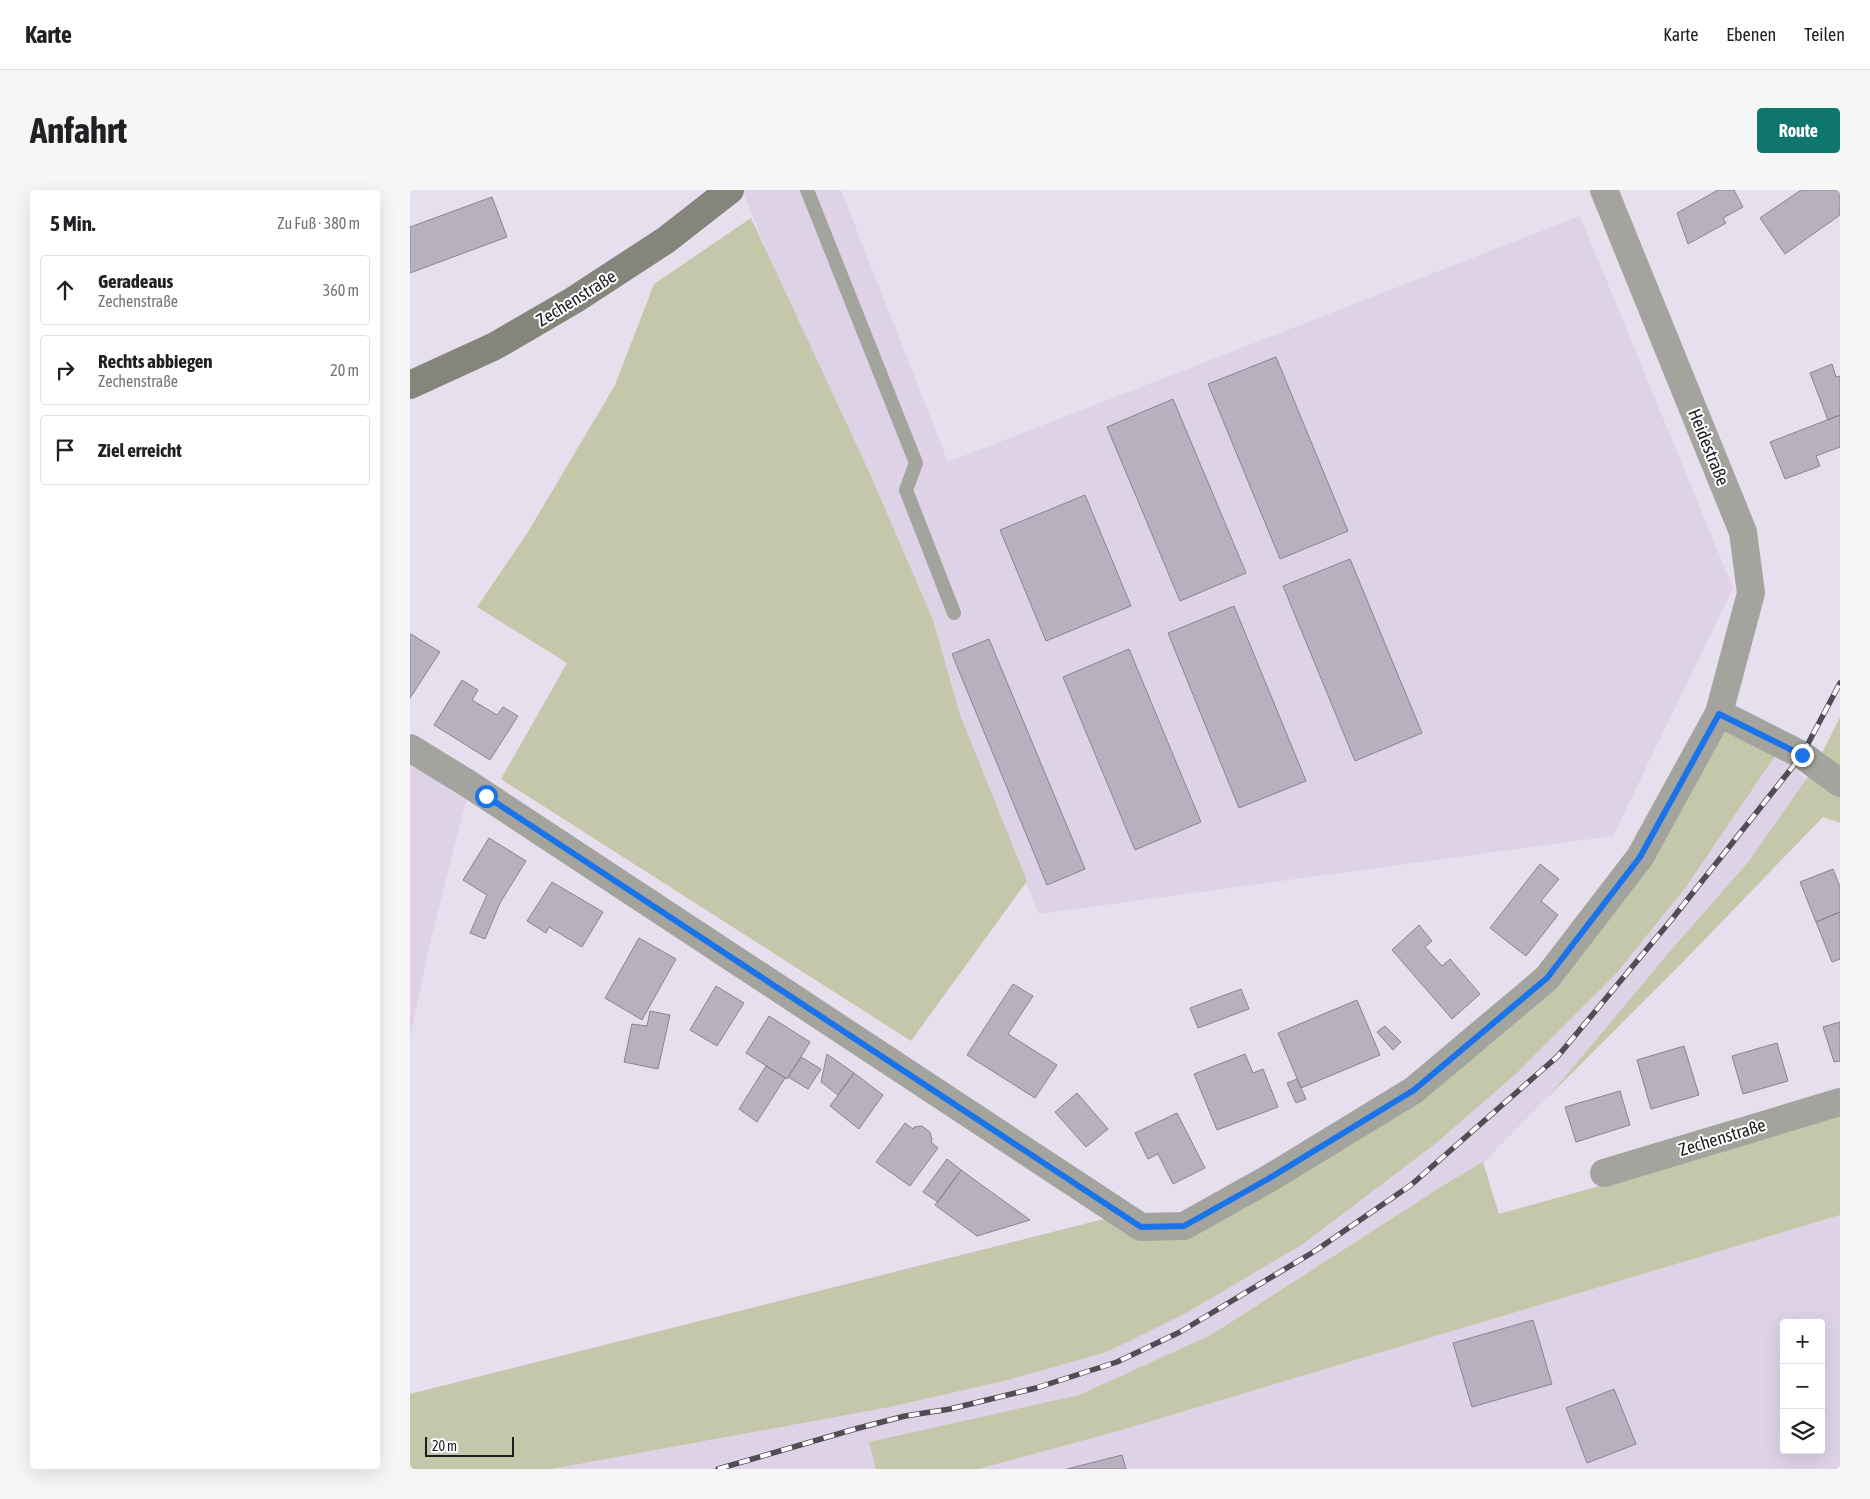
<!DOCTYPE html>
<html lang="de">
<head>
<meta charset="utf-8">
<style>
  :root { --surface:#fff; --page:#f6f6f6; --text:#202124; --muted:#757577; --line:#e0e0e0; --accent:#0f766e }
  body { margin:0; font-family:"Asap Condensed",sans-serif; background:var(--page); color:var(--text) }
  .controls { position:absolute; right:15px; bottom:15px; display:grid; overflow:hidden; border-radius:5px; box-shadow:0 5px 20px #0002 }
  .controls button { width:45px; height:45px; display:grid; place-items:center; padding:0; border:0; border-bottom:1px solid var(--line); background:var(--surface); color:var(--text); font:25px sans-serif }
  .scale { position:absolute; left:15px; bottom:12px; width:89px; box-sizing:border-box; padding-left:5px; border:2px solid #1f1c21; border-top:0; font-size:14px; line-height:18px; white-space:nowrap; color:#1f1c21; -webkit-text-stroke:4px #fff; paint-order:stroke }
  .stop { position:absolute; width:15px; height:15px; margin:-11px; border:4px solid #1a73e8; border-radius:50%; background:#fff }
  .stop.end { background:#1a73e8; border-color:#fff; box-shadow:0 1px 5px #0008 }
  .list { margin:0; padding:0; list-style:none }
  h2 { display:flex; justify-content:space-between; align-items:center; height:65px; margin:0; padding:0 20px; font-size:21px }
  h2 small { font-size:16px; font-weight:400; color:var(--muted) }
  .list li { display:grid; grid-template-columns:32px 1fr auto; gap:15px; align-items:center; box-sizing:border-box; height:70px; margin:0 10px 10px; padding:0 10px; border:1px solid var(--line); border-radius:5px }
  .list b { display:block; font-size:19px; white-space:nowrap }
  .list p { margin:0; font-size:16px; white-space:nowrap; color:var(--muted) }
  .list em { font-size:16px; font-style:normal; color:var(--muted) }
  .icon { flex:none; width:28px; height:28px; fill:none; stroke:currentColor; stroke-width:2; stroke-linecap:round; stroke-linejoin:round }
  .map { position:relative; flex:none; width:1430px; height:1279px; overflow:hidden; border-radius:5px }
  header { display:flex; align-items:center; gap:30px; box-sizing:border-box; height:70px; padding:0 25px; background:var(--surface); border-bottom:1px solid var(--line) }
  header strong { font-size:24px }
  nav { display:flex; gap:28px; margin-inline-start:auto; font-size:18px }
  .intro { display:flex; align-items:center; justify-content:space-between; box-sizing:border-box; height:120px; padding:0 30px }
  h1 { margin:0; font-size:35px }
  .button { padding:12px 22px; border-radius:5px; background:var(--accent); color:#fff; font-size:18px; font-weight:700 }
  main { display:flex; gap:30px; padding:0 30px }
  aside { flex:1; background:var(--surface); border-radius:5px; box-shadow:0 5px 20px #0002 }
  .map>svg:first-child { display:block }
  .built { fill:#ded2e7; fill-rule:evenodd }
  .green { fill:#c4c7a9 }
  .building { fill:#b8b0be; stroke:#8b8390 }
  .lines { fill:none; stroke-linecap:round; stroke-linejoin:round }
  .lane { stroke:#a3a49d; stroke-width:14 }
  .street { stroke:#a3a49d; stroke-width:28 }
  .secondary { stroke:#84857b; stroke-width:28 }
  .rail-casing { stroke:#514d55; stroke-width:5.5 }
  .rail { stroke:#fff; stroke-width:4; stroke-dasharray:11; stroke-linecap:butt }
  .route { stroke:#1a73e8; stroke-width:6 }
  .labels { text-anchor:middle; dominant-baseline:central; stroke-width:4; stroke-linejoin:round; paint-order:stroke }
  .street-label { font-size:18px; fill:#1f1c21; stroke:#fff }
</style>
</head>
<body>
<header>
<strong>Karte</strong>
<nav><a>Karte</a><a>Ebenen</a><a>Teilen</a></nav>
</header>
<div class="intro"><h1>Anfahrt</h1><a class="button">Route</a></div>
<main>
<aside>
<h2>5 Min.<small>Zu Fuß · 380 m</small></h2>
<ul class="list">
<li><svg class="icon" aria-label="ahead" viewBox="0 0 24 24"><path d="M12 20V5M6 11l6-6 6 6"/></svg><div><b>Geradeaus</b><p>Zechenstraße</p></div><em>360 m</em></li>
<li><svg class="icon" aria-label="right" viewBox="0 0 24 24"><path d="M7 20v-9h11M14 6l5 5-5 5"/></svg><div><b>Rechts abbiegen</b><p>Zechenstraße</p></div><em>20 m</em></li>
<li><svg class="icon" aria-label="arrive" viewBox="0 0 24 24"><path d="M6 21V4h12l-3 4 3 4H6"/></svg><div><b>Ziel erreicht</b></div></li>
</ul>
</aside>
<div class="map">
<svg width="1430" height="1279" viewBox="0 0 1430 1279">
  <rect width="100%" height="100%" fill="#e7dfee"/>
  <path class="built" d="M332 0H431L538 272 1170 26 1323 398 1203 646 629 724Z
    M1367 563 1396 590 1339 671 1261 760 1139 906 1074 972 1034 995 801 1145 669 1205 460 1252 466 1279H142L480 1217 598 1190 697 1162 778 1122 893 1054 1025 954 1106 884 1205 785 1276 697Z
    M0 575 57 607 21 749 0 848Z
    M1430 1025V1279H568L708 1241ZM1374 1133H1411V1260H1374Z"/>
  <path class="green" d="M341 28 461 286 523 430 550 525 617 691 501 851 91 589 157 473 67 417 118 342 205 195 244 94Z
    M1309 523 1367 563 1276 697 1205 785 1106 884 1025 954 893 1054 778 1122 697 1162 598 1190 480 1217 142 1279H0V1204L690 1030 713 1025 774 1036 1004 900 1137 788Z
    M1430 527V633L1413 627 1272 773 1139 906 1261 760 1339 671 1406 575Z
    M1430 912V1025L708 1241 568 1279H466L459 1252 669 1205 801 1145 1034 995 1073 972 1089 1024 1193 995Z"/>
  <path class="building" d="M1308 0H1324L1333 17 1313 28 1316 33 1278 54 1267 23Z
    M1391 0H1430V25L1375 64 1350 28Z
    M82 7 97 47 0 83V37Z
    M866 167 938 341 870 369 798 194Z
    M1422 174 1426 187 1430 186V225L1418 230 1400 183Z
    M763 209 836 383 770 411 697 237Z
    M1430 225V257L1406 266 1410 276 1375 289 1360 252Z
    M675 305 721 416 636 451 590 340Z
    M940 369 1012 543 945 571 873 396Z
    M824 416 896 591 829 618 758 443Z
    M1 444 30 462 0 508V445Z
    M579 449 675 679 637 695 542 464Z
    M719 459 791 632 725 660 653 487Z
    M52 490 68 500 62 510 87 525 93 517 108 526 80 570 24 535Z
    M79 648 116 671 90 713 75 749 60 743 77 705 53 690Z
    M1130 674 1149 689 1131 711 1148 725 1116 766 1080 738Z
    M1423 679 1430 697V722L1406 732 1390 692Z
    M142 692 193 722 172 757 139 737 136 743 117 731Z
    M1430 722V769L1422 772 1406 732Z
    M1009 735 1022 751 1015 757 1032 776 1040 769 1070 804 1042 829 982 760Z
    M229 748 266 769 232 830 195 808Z
    M603 794 623 806 598 844 647 875 625 908 557 865Z
    M306 796 334 813 307 856 280 840Z
    M831 799 839 819 788 838 780 818Z
    M947 810 970 865 891 898 868 843Z
    M240 821 260 825 248 879 214 872 222 834 237 836Z
    M359 826 400 852 377 889 336 863Z
    M1430 832V871L1424 872 1413 837Z
    M975 836 991 852 983 860 967 842Z
    M1367 853 1378 891 1333 904 1322 866Z
    M1274 856 1289 905 1241 919 1227 870Z
    M417 864 444 883 428 905 411 892Z
    M835 864 843 883 853 879 868 917 807 940 784 884Z
    M391 867 411 879 398 899 378 887Z
    M356 876 375 888 347 932 329 919Z
    M444 883 473 905 449 939 420 916Z
    M887 889 896 909 886 913 877 893Z
    M1210 901 1220 935 1166 952 1155 917Z
    M667 903 698 939 676 957 645 922Z
    M767 923 795 978 763 994 748 964 738 969 725 943Z
    M495 933 503 939 504 937 512 936 520 942 522 950 521 952 528 958 500 996 466 972Z
    M537 969 551 980 528 1012 513 1002Z
    M551 980 620 1030 567 1046 525 1015Z
    M1123 1130 1142 1194 1062 1217 1043 1153Z
    M1204 1199 1226 1254 1177 1273 1156 1218Z
    M712 1265 716 1279H657Z"/>
  <g class="lines">
    <path class="lane" d="M397 0 506 273 496 300 544 423"/>
    <path class="street" d="M1194 0 1333 342 1341 403 1309 523
      M0 558 57 593 731 1037 774 1036 858 989 1004 900 1137 788 1230 667 1309 523 1392 565 1430 593
      M1194 983 1430 912"/>
    <path class="secondary" d="M0 195 85 156 164 110 256 50 320 0"/>
    <defs>
      <path id="rail" d="M308 1279 445 1239 495 1226 540 1219 626 1198 707 1172 770 1142 905 1061 1001 995 1148 866 1262 729 1392 565 1430 493"/>
    </defs>
    <use href="#rail" class="rail-casing"/>
    <use href="#rail" class="rail"/>
  </g>
  <g class="lines">
    <path class="route" d="M76 606 731 1037 774 1036 858 989 1004 900 1137 788 1230 667 1309 524 1392 565"/>
  </g>
  <g class="labels">
    <g class="street-label">
      <text transform="translate(166 108) rotate(-32)">Zechenstraße</text>
      <text transform="translate(1299 257) rotate(68)">Heidestraße</text>
      <text transform="translate(1312 947) rotate(-17)">Zechenstraße</text>
    </g>
  </g>
</svg>
<div class="controls">
<button>+</button>
<button>−</button>
<button><svg class="icon" aria-label="layers" viewBox="0 0 24 24"><path d="M12 4l9 5-9 5-9-5zM3 14l9 5 9-5"/></svg></button>
</div>
<div class="scale">20 m</div>
<div class="stop" style="left:76px;top:606px"></div>
<div class="stop end" style="left:1392px;top:565px"></div>
</div>
</main>
</body>
</html>
